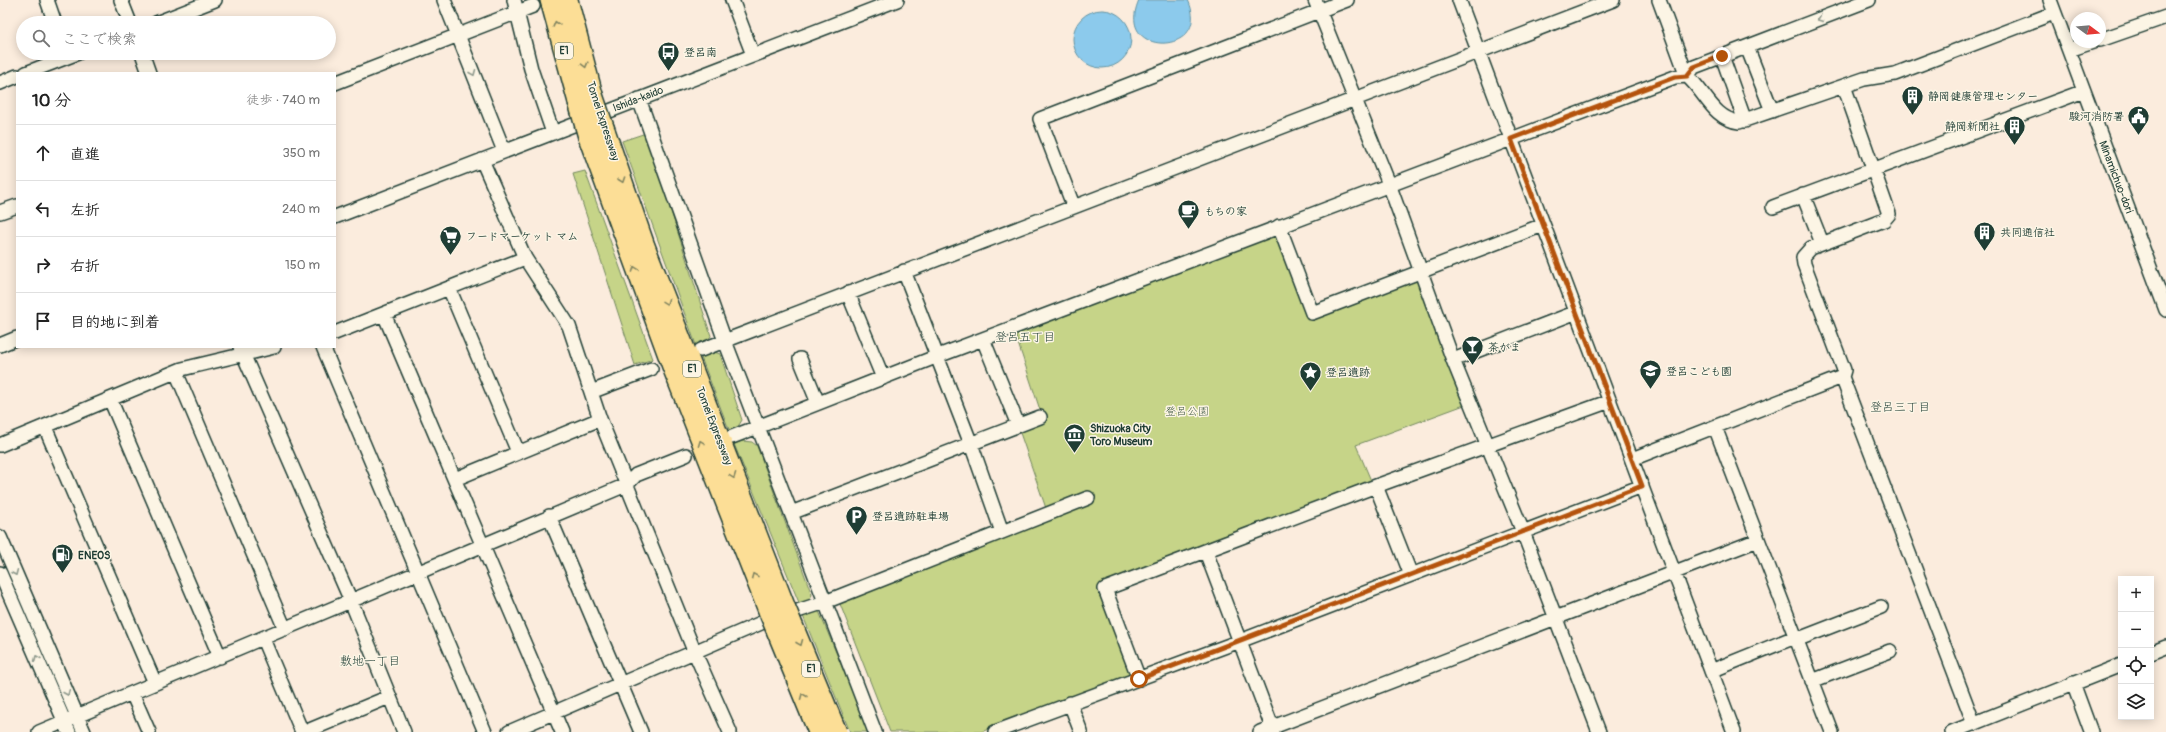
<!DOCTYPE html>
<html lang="ja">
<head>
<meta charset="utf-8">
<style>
  :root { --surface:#fff; --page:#f6f6f6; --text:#222; --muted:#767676; --line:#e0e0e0 }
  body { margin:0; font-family:Pangolin,"Klee One",sans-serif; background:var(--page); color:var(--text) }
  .controls { position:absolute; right:12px; bottom:12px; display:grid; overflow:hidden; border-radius:0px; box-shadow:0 2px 10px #0003 }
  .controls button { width:36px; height:36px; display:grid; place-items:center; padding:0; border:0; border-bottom:1px solid var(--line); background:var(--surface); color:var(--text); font:20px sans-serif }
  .compass { position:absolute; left:2070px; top:12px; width:36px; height:36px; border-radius:50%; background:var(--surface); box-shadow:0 2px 10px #0003; rotate:106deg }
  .stop { position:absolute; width:12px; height:12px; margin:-9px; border:3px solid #b45309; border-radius:50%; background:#fff }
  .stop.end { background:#b45309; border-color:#fff; box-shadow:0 1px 4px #0008 }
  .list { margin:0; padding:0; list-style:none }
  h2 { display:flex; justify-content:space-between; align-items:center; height:52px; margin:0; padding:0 16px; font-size:17px }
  h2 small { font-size:13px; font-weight:400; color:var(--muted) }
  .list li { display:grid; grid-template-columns:26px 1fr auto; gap:12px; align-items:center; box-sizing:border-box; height:56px; padding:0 16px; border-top:1px solid var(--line) }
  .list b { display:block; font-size:15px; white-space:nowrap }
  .list em { font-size:13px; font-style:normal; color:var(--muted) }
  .icon { flex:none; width:22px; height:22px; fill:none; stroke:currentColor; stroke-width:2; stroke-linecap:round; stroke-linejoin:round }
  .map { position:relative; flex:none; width:2166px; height:732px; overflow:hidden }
  .search { position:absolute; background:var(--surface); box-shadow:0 2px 10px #0003; left:16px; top:16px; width:320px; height:44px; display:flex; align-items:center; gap:10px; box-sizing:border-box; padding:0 14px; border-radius:22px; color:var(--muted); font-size:15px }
  .panel { position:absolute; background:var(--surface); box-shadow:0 2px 10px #0003; left:16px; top:72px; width:320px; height:276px; border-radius:0px }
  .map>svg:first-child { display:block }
  .green { fill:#c6d488; stroke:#72885e }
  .water { fill:#8ccaec; stroke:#6092a2 }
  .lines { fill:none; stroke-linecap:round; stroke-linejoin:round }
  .minor-casing { stroke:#1f3d34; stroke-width:16 }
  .highway-casing { stroke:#1f3d34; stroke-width:22 }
  .minor { stroke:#fcf5e5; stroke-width:13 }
  .highway { stroke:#fcde96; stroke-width:19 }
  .highway-bridge-casing { stroke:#1f3d34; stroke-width:22; stroke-linecap:butt }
  .highway-bridge { stroke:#fcde96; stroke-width:19 }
  .oneway { stroke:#8e998c }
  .oneway2 { stroke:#828560 }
  .route { stroke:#b45309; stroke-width:5 }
  .labels { text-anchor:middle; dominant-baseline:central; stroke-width:3; stroke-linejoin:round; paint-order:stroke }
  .shield { fill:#fcf5e5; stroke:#617469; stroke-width:1 }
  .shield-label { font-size:10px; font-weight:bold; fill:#1f3d34 }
  .poi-label { font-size:11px; font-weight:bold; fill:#1f3d34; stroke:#fcf5e5; text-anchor:start }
  .street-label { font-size:11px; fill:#1f3d34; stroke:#fcf5e5 }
  .park-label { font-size:11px; fill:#405b45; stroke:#fcf5e5 }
  .neighbourhood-label { font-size:12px; fill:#1f3d34; stroke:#fcf5e5 }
</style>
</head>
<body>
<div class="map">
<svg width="2166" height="732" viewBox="0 0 2166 732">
  <rect width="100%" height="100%" fill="#fbecdd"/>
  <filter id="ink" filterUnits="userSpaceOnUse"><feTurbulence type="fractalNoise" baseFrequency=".025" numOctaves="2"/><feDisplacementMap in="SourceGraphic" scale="8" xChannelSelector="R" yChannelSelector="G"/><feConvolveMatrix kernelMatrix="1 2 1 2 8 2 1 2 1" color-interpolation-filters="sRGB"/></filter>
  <g filter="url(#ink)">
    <path class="green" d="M646 133 711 336 707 341 696 345 622 141Z
      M585 171 653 359 635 365 573 174Z
      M1275 235 1308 320 1418 278 1467 404 1356 445 1372 483 1098 587 1131 674 981 732H890L840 604 1049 517 1018 427 1043 419 1015 334Z
      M714 352 720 354 742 420 736 430 730 432 700 355Z
      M742 441 752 442 757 446 812 595 808 601 800 605 734 444Z
      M818 609 869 732H850L803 616Z"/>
    <path class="water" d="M1139 0H1188C1214 56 1113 59 1139 0Z
      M1073 39a29 29 0 1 1 58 0a29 29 0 1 1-58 0Z"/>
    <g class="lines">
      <defs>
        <path id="minor" d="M47 0 55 23
          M121 0 130 23
          M444 0 504 151
          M514 0 531 69 553 133
          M732 0 753 55
          M1315 0 1389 184 1453 360 1523 532 1599 732
          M1459 0 1734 732
          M1659 0 1687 76
          M2050 0 2166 310
          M156 23 215 0
          M2100 40 2166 17
          M1747 47 1772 111
          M2069 50 2093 42
          M142 53 149 73
          M1722 56 1745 121
          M26 73 78 53
          M1687 76 1694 67 1869 0
          M0 83 17 76
          M335 83 533 6
          M639 99 725 341 875 732
          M482 160 525 258 569 326 600 419 695 653 730 732
          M1803 195 1822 243
          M1073 205 1040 119 1347 0
          M1773 207 2084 91
          M0 212 17 206
          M335 217 897 0
          M1279 226 1312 313 1543 225
          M904 271 971 444 1002 532
          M449 288 518 452
          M848 293 883 378
          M384 314 562 732
          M335 333 525 258
          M983 339 1018 425
          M0 345 17 338
          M240 347 351 601 404 732
          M323 347 485 732
          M701 350 1613 0
          M800 359 818 403
          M1453 360 1577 312
          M176 372 285 629
          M1842 377 1974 724
          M591 392 651 369
          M110 399 220 657
          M45 427 155 683
          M1715 427 1832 732
          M732 437 938 356 1675 77 1687 76C1705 91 1713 119 1739 122L1864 79 1895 74 2054 13
          M0 445 182 369 274 347
          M1632 459 1842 377 1844 370 1804 264 1803 257 1811 248 1884 220 1889 214 1844 86
          M455 479 600 419
          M1376 486 1411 575
          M791 513 1040 417
          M549 516 641 732
          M0 537 84 732
          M1206 552 1274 732
          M0 573 69 732
          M263 639 302 732
          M1796 640 1881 607
          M2151 653 2166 647
          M1711 671 1795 637
          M1139 679 1105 589 1376 486 1610 401
          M1812 681 1890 651
          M2073 683 2091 732
          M132 693 149 732
          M1070 703 1081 732
          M39 732 626 485 636 475 686 455
          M305 732 389 697
          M509 732 761 623 825 602 1088 498
          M995 732 1240 641 1642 486
          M1260 732 1758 540
          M1952 732 2121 665"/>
        <path id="highway" d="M550 0 578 102
          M568 0 593 95
          M605 130 645 246 785 606
          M588 137 673 369 769 613"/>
      </defs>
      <use href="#minor" class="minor-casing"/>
      <use href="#highway" class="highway-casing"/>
      <use href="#minor" class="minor"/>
      <use href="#highway" class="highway"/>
      <defs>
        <path id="highway-bridge" d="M593 95 605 130
          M578 102 588 137
          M785 606 837 732
          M769 613 818 732"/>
      </defs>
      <use href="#highway-bridge" class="highway-bridge-casing"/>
      <use href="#highway-bridge" class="highway-bridge"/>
    </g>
    <defs><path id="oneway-chevron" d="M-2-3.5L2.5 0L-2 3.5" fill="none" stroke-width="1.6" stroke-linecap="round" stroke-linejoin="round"/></defs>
    <g class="oneway">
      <use href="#oneway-chevron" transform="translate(1820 19) rotate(159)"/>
      <use href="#oneway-chevron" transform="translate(473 73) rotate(68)"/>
      <use href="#oneway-chevron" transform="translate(15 573) rotate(67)"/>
      <use href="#oneway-chevron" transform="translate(37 658) rotate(-113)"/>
      <use href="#oneway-chevron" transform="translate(67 693) rotate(67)"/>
    </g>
    <g class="oneway2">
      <use href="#oneway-chevron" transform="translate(556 24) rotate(-106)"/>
      <use href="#oneway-chevron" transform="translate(585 65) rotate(75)"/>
      <use href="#oneway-chevron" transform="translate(622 180) rotate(71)"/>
      <use href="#oneway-chevron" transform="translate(635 269) rotate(-110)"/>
      <use href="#oneway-chevron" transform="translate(666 302) rotate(69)"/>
      <use href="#oneway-chevron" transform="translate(701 443) rotate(-111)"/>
      <use href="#oneway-chevron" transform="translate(733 476) rotate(69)"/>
      <use href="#oneway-chevron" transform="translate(754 576) rotate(-112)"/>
      <use href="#oneway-chevron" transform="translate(800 643) rotate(68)"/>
      <use href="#oneway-chevron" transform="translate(803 696) rotate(-112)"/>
    </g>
  </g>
  <g class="lines" filter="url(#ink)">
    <path class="route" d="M1139 679 1642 486 1511 139 1675 77 1687 76 1694 67 1722 56"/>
  </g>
  <defs>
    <symbol id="bus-pin" viewBox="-11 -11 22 30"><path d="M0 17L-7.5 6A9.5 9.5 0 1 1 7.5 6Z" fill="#1f3d34" stroke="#fcf5e5"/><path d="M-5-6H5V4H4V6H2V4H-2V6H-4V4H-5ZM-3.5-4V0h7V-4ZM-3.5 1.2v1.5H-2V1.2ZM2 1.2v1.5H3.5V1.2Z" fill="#fff"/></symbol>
    <symbol id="building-pin" viewBox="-11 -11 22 30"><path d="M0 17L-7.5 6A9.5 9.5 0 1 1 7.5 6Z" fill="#1f3d34" stroke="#fcf5e5"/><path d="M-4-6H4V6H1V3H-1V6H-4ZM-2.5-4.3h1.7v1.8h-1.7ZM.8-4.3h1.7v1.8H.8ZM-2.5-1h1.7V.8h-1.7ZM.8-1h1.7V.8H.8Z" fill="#fff"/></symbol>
    <symbol id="civic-pin" viewBox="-11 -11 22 30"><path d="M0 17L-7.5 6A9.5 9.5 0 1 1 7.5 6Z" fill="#1f3d34" stroke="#fcf5e5"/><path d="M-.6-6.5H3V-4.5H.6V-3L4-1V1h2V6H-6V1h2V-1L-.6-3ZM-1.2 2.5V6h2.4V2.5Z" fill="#fff"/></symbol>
    <symbol id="cafe-pin" viewBox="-11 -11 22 30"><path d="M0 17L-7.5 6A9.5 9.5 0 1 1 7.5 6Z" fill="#1f3d34" stroke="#fcf5e5"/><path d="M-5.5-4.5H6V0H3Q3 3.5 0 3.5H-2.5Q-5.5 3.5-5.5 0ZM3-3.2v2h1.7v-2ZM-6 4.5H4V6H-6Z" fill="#fff"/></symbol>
    <symbol id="supermarket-pin" viewBox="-11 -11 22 30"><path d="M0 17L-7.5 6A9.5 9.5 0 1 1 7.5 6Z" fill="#1f3d34" stroke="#fcf5e5"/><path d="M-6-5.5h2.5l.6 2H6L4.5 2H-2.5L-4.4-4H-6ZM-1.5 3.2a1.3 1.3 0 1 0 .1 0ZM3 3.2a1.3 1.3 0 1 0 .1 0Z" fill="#fff"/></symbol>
    <symbol id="bar-pin" viewBox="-11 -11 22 30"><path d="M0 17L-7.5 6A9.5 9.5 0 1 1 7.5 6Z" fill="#1f3d34" stroke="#fcf5e5"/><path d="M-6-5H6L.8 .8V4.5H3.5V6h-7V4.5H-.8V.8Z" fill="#fff"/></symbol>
    <symbol id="school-pin" viewBox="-11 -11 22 30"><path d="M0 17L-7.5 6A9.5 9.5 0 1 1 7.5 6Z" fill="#1f3d34" stroke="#fcf5e5"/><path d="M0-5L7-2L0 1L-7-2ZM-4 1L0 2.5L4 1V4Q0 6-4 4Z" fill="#fff"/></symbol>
    <symbol id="sight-pin" viewBox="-11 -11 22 30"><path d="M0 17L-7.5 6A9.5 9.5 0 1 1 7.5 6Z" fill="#1f3d34" stroke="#fcf5e5"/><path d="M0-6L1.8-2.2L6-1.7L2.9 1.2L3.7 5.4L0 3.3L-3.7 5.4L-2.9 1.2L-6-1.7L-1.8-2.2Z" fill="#fff"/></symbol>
    <symbol id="museum-pin" viewBox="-11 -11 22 30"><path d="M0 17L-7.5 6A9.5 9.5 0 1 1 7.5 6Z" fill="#1f3d34" stroke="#fcf5e5"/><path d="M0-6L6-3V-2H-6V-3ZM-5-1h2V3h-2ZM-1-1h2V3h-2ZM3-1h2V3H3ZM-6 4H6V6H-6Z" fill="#fff"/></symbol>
    <symbol id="parking-pin" viewBox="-11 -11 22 30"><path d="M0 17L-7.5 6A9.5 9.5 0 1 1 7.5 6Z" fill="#1f3d34" stroke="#fcf5e5"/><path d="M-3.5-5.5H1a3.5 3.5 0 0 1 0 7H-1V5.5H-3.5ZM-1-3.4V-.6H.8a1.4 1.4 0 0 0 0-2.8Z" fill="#fff"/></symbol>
    <symbol id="fuel-pin" viewBox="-11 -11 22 30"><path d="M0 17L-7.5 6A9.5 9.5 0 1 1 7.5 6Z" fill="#1f3d34" stroke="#fcf5e5"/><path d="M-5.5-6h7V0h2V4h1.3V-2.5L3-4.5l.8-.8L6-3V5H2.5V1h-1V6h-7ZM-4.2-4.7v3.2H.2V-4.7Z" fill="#fff"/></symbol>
  </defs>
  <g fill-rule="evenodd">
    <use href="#bus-pin" x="656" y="40" width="25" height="34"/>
    <use href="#building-pin" x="1900" y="84" width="25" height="34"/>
    <use href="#civic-pin" x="2126" y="104" width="25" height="34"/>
    <use href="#building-pin" x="2002" y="114" width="25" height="34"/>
    <use href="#cafe-pin" x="1176" y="198" width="25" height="34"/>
    <use href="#building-pin" x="1972" y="220" width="25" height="34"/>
    <use href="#supermarket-pin" x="438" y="224" width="25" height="34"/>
    <use href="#bar-pin" x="1460" y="334" width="25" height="34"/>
    <use href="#school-pin" x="1638" y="358" width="25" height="34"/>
    <use href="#sight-pin" x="1298" y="360" width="25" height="34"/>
    <use href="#museum-pin" x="1062" y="422" width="25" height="34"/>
    <use href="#parking-pin" x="844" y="504" width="25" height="34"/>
    <use href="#fuel-pin" x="50" y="542" width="25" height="34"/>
  </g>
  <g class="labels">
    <g class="shield">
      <rect x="555" y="43" width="18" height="16" rx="3"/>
      <rect x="683" y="361" width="18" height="16" rx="3"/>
      <rect x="802" y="661" width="18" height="16" rx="3"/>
    </g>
    <g class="shield-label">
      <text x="564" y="51">E1</text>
      <text x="692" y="369">E1</text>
      <text x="811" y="669">E1</text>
    </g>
    <g class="poi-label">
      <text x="684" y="52">登呂南</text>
      <text x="1928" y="96">静岡健康管理センター</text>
      <text x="2124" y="116" text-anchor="end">駿河消防署</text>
      <text x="2000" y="126" text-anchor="end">静岡新聞社</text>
      <text x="1204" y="211">もちの家</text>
      <text x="2000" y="232">共同通信社</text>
      <text x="466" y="236">フードマーケット マム</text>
      <text x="1488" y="347">茶がま</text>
      <text x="1666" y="371">登呂こども園</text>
      <text x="1326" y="372">登呂遺跡</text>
      <text x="1090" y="428">Shizuoka City<tspan x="1090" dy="13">Toro Museum</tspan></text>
      <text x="872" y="516">登呂遺跡駐車場</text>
      <text x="78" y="555">ENEOS</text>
    </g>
    <g class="street-label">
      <text transform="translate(638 99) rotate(-21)">Ishida-kaido</text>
      <text transform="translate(603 121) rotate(72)">Tomei Expressway</text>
      <text transform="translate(2116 177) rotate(69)">Minamichuo-dori</text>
      <text transform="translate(714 426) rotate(69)">Tomei Expressway</text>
    </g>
    <g class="park-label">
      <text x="1187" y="411">登呂公園</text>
    </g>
    <g class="neighbourhood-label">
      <text x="1025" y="337">登呂五丁目</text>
      <text x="1900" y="407">登呂三丁目</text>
      <text x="370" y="661">敷地一丁目</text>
    </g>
  </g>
</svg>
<div class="controls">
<button>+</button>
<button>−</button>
<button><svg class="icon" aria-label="locate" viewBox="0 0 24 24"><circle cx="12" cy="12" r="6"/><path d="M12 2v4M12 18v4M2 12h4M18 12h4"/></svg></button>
<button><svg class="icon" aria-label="layers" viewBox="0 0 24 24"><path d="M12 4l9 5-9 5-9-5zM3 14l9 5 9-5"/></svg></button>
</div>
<svg class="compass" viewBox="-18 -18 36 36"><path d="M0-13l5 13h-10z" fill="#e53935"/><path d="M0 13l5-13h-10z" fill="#767676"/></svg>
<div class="stop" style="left:1139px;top:679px"></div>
<div class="stop end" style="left:1722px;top:56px"></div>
<div class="search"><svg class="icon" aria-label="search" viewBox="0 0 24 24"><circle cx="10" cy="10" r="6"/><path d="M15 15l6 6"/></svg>ここで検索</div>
<section class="panel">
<h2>10 分<small>徒歩 · 740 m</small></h2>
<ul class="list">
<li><svg class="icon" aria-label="ahead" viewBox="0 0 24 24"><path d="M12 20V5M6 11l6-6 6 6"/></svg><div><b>直進</b></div><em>350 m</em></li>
<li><svg class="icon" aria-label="left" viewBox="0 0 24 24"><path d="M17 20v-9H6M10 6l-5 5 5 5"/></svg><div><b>左折</b></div><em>240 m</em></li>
<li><svg class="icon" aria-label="right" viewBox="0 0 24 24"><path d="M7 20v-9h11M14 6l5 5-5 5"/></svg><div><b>右折</b></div><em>150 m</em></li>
<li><svg class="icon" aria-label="arrive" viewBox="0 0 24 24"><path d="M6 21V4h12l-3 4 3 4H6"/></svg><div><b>目的地に到着</b></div></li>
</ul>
</section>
</div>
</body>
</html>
